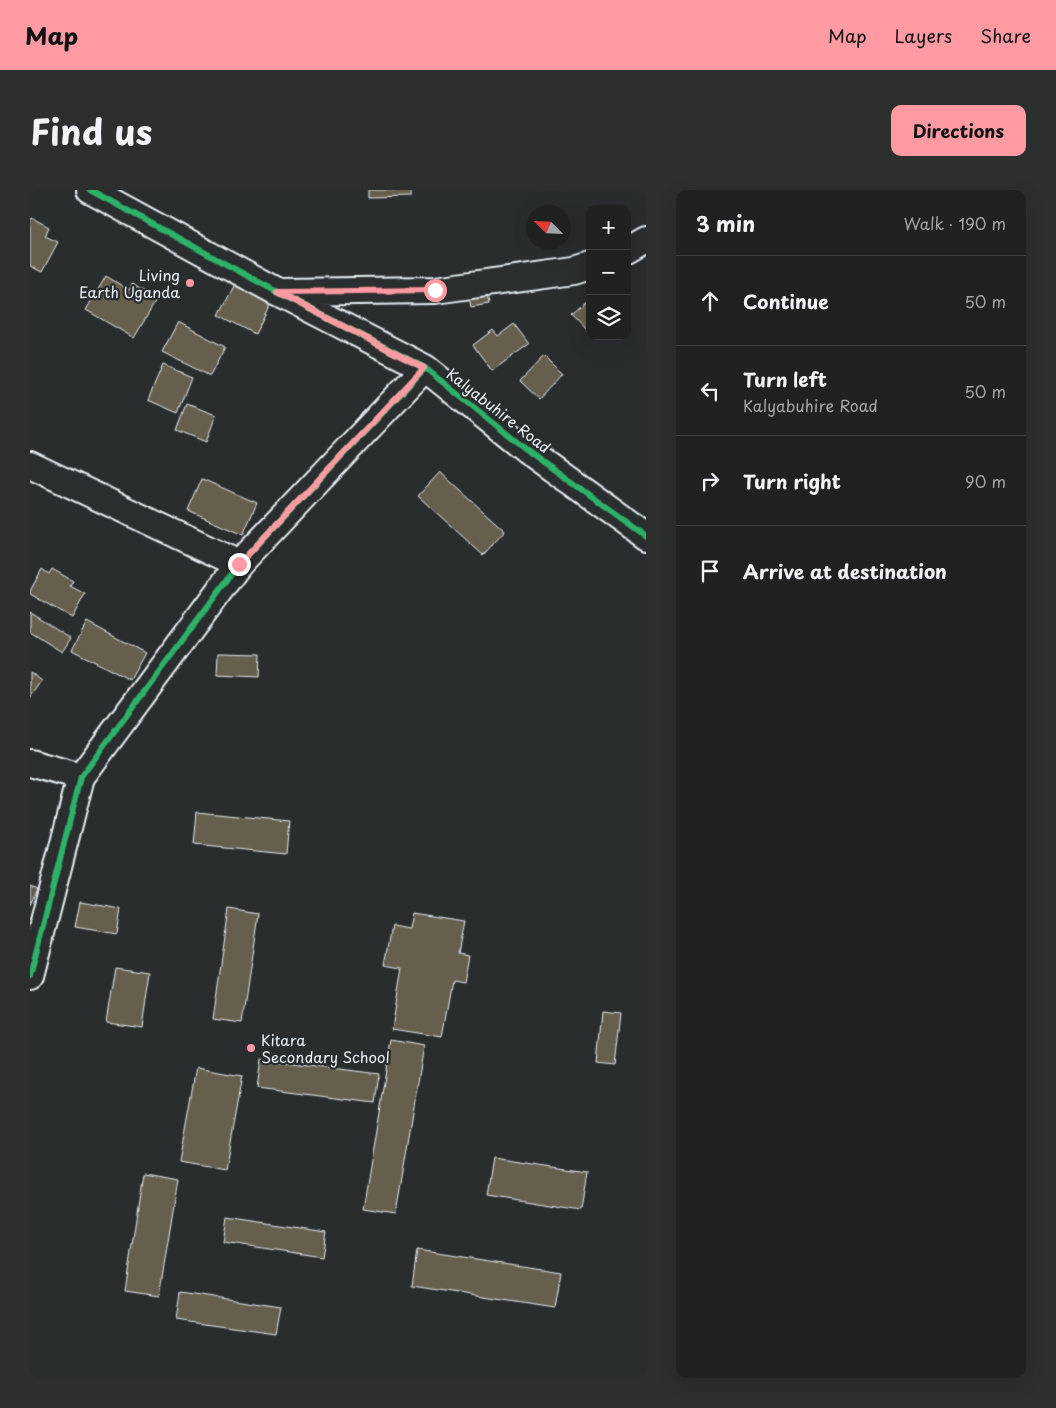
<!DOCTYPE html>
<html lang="en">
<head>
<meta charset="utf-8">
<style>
  :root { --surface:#202222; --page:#2d2f2f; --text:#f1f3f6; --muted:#a2a4a5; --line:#3d3f40; --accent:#ff9aa2 }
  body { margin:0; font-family:"Playpen Sans",sans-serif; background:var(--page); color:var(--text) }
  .controls { position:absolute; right:15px; top:15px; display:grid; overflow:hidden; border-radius:10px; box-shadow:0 5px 20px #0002 }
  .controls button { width:45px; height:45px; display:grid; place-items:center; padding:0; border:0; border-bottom:1px solid var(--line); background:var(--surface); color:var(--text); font:25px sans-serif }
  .compass { position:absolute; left:496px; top:15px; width:45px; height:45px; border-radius:50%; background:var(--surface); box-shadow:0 5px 20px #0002; rotate:294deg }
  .stop { position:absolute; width:15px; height:15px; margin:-11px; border:4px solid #ff9aa2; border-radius:50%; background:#fff }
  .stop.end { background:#ff9aa2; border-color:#fff; box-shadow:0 1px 5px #0008 }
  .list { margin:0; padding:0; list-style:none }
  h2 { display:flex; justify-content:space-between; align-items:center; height:65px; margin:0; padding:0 20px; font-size:21px }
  h2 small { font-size:16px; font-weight:400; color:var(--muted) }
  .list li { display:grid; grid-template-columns:32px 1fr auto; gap:15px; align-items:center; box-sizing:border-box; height:90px; padding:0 20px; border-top:1px solid var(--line) }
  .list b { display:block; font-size:19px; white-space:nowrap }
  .list p { margin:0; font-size:16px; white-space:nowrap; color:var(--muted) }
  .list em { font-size:16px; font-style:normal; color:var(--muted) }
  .icon { flex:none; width:28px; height:28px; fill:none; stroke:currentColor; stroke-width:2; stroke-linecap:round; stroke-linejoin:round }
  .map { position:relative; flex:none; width:616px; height:1188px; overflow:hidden; border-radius:10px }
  header { display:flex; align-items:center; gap:30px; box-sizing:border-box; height:70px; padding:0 25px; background:var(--accent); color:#111 }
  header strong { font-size:24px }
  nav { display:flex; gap:28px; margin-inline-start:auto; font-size:18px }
  .intro { display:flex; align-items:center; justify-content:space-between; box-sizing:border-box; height:120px; padding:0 30px }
  h1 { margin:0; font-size:35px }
  .button { padding:12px 22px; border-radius:10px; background:var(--accent); color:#111; font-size:18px; font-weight:700 }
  main { display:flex; gap:30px; padding:0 30px }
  aside { flex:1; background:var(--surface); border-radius:10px; box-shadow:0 5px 20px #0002 }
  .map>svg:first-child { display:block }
  .building { fill:#665e4e; stroke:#e8f1f8 }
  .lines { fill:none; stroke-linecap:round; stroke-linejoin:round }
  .minor-casing { stroke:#e8f1f8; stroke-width:30 }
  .minor { stroke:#2a2d2e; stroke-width:26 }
  .cycleway-casing { stroke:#2a2d2e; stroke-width:9 }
  .cycleway { stroke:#2db169; stroke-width:6 }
  .route { stroke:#ff9aa2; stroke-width:6 }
  .poi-dot { fill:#ff9aa2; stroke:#2a2d2e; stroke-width:2 }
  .labels { text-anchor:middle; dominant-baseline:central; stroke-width:4.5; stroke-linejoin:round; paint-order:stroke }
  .poi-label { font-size:15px; fill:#e8f1f8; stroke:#2a2d2e; text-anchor:end }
  .street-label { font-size:15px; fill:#e8f1f8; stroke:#2a2d2e }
</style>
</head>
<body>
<header>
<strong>Map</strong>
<nav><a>Map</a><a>Layers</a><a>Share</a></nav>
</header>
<div class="intro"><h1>Find us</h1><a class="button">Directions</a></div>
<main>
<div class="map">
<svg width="616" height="1188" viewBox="0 0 616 1188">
  <rect width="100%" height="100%" fill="#2a2d2e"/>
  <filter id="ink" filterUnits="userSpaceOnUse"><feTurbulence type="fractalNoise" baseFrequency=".02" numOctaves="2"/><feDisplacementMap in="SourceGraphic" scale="10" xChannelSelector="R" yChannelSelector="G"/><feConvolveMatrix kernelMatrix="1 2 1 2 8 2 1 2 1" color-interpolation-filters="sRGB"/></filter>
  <g filter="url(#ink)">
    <path class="building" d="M338 0H381V7L338 8Z
      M2 28 19 37 15 46 28 52 12 82 0 76V31Z
      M76 86 99 100 102 94 127 109 104 148 56 120Z
      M205 94 241 112 225 144 189 125Z
      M456 100 459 114 441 117 438 103Z
      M557 111 560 114V145L541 125Z
      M148 132 195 157 180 186 132 162Z
      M484 134 499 154 462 181 443 155 463 140 468 146Z
      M514 166 532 184 509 209 490 191Z
      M133 175 162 187 148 223 118 210Z
      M157 214 186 225 176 252 147 240Z
      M410 282 475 341 453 365 388 306Z
      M172 289 227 313 213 345 158 321Z
      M12 379 19 384 22 379 43 391 40 396 55 404 42 428 0 404V401Z
      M0 422 41 448 32 462 0 442Z
      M57 432 115 463 100 490 42 460Z
      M188 463 230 464 229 487 187 485Z
      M0 482 12 491 0 508Z
      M167 622 259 631 256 664 164 655Z
      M0 696 7 699 0 715Z
      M50 712 91 719 87 744 45 737Z
      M199 719 228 724 212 833 183 829Z
      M382 723 434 731 428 763 438 765 433 792 422 790 412 847 362 839 372 778 355 775 362 736 379 739Z
      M85 777 120 782 112 837 76 832Z
      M573 821 591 823 585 875 568 873Z
      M361 850 394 856 366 1024 333 1019Z
      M231 869 349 884 345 913 227 898Z
      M166 878 212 886 195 980 149 972Z
      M462 968 557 982 551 1020 456 1005Z
      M113 983 148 989 129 1106 95 1101Z
      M197 1027 296 1042 292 1067 193 1052Z
      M387 1060 531 1082 525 1118 382 1096Z
      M150 1102 251 1117 246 1144 146 1130Z"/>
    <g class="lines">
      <defs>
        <path id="minor" d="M60 0 247 102 395 178 497 260 616 346
          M597 61 616 50
          M250 102 405 100 544 81 560 76
          M0 275 209 374
          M0 573 51 587
          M0 786 51 587 209 374 395 178"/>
      </defs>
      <use href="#minor" class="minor-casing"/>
      <use href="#minor" class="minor"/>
      <defs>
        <path id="cycleway" d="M60 0 247 102 395 178 497 260 616 346
          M0 786 51 587 209 374 395 178"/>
      </defs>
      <use href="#cycleway" class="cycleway-casing"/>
      <use href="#cycleway" class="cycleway"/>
    </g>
  </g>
  <g class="lines" filter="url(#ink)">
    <path class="route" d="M209 374 394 178 247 102 405 100"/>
  </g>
  <g class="poi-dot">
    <circle cx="160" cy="93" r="5"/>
    <circle cx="221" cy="858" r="5"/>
  </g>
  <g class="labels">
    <g class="poi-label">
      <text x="150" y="84">Living<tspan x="150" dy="17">Earth Uganda</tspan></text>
      <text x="231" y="849" text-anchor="start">Kitara<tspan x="231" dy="17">Secondary School</tspan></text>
    </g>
    <g class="street-label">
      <text transform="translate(469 220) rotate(38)">Kalyabuhire Road</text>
    </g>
  </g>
</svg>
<div class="controls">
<button>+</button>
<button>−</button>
<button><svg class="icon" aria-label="layers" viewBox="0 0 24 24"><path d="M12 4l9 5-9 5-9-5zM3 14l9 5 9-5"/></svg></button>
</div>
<svg class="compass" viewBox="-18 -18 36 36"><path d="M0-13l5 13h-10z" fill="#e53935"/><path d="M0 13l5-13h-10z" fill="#a2a4a5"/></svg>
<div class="stop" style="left:405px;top:100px"></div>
<div class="stop end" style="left:209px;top:374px"></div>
</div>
<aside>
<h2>3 min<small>Walk · 190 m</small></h2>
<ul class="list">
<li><svg class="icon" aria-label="ahead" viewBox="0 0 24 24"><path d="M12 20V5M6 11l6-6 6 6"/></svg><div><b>Continue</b></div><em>50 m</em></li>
<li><svg class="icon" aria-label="left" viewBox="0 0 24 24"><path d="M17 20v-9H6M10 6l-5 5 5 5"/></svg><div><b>Turn left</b><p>Kalyabuhire Road</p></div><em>50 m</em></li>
<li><svg class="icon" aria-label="right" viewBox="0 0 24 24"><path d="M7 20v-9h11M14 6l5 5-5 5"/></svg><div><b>Turn right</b></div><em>90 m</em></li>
<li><svg class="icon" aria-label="arrive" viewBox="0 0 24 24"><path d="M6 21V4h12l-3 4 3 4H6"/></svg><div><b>Arrive at destination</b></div></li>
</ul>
</aside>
</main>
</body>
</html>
